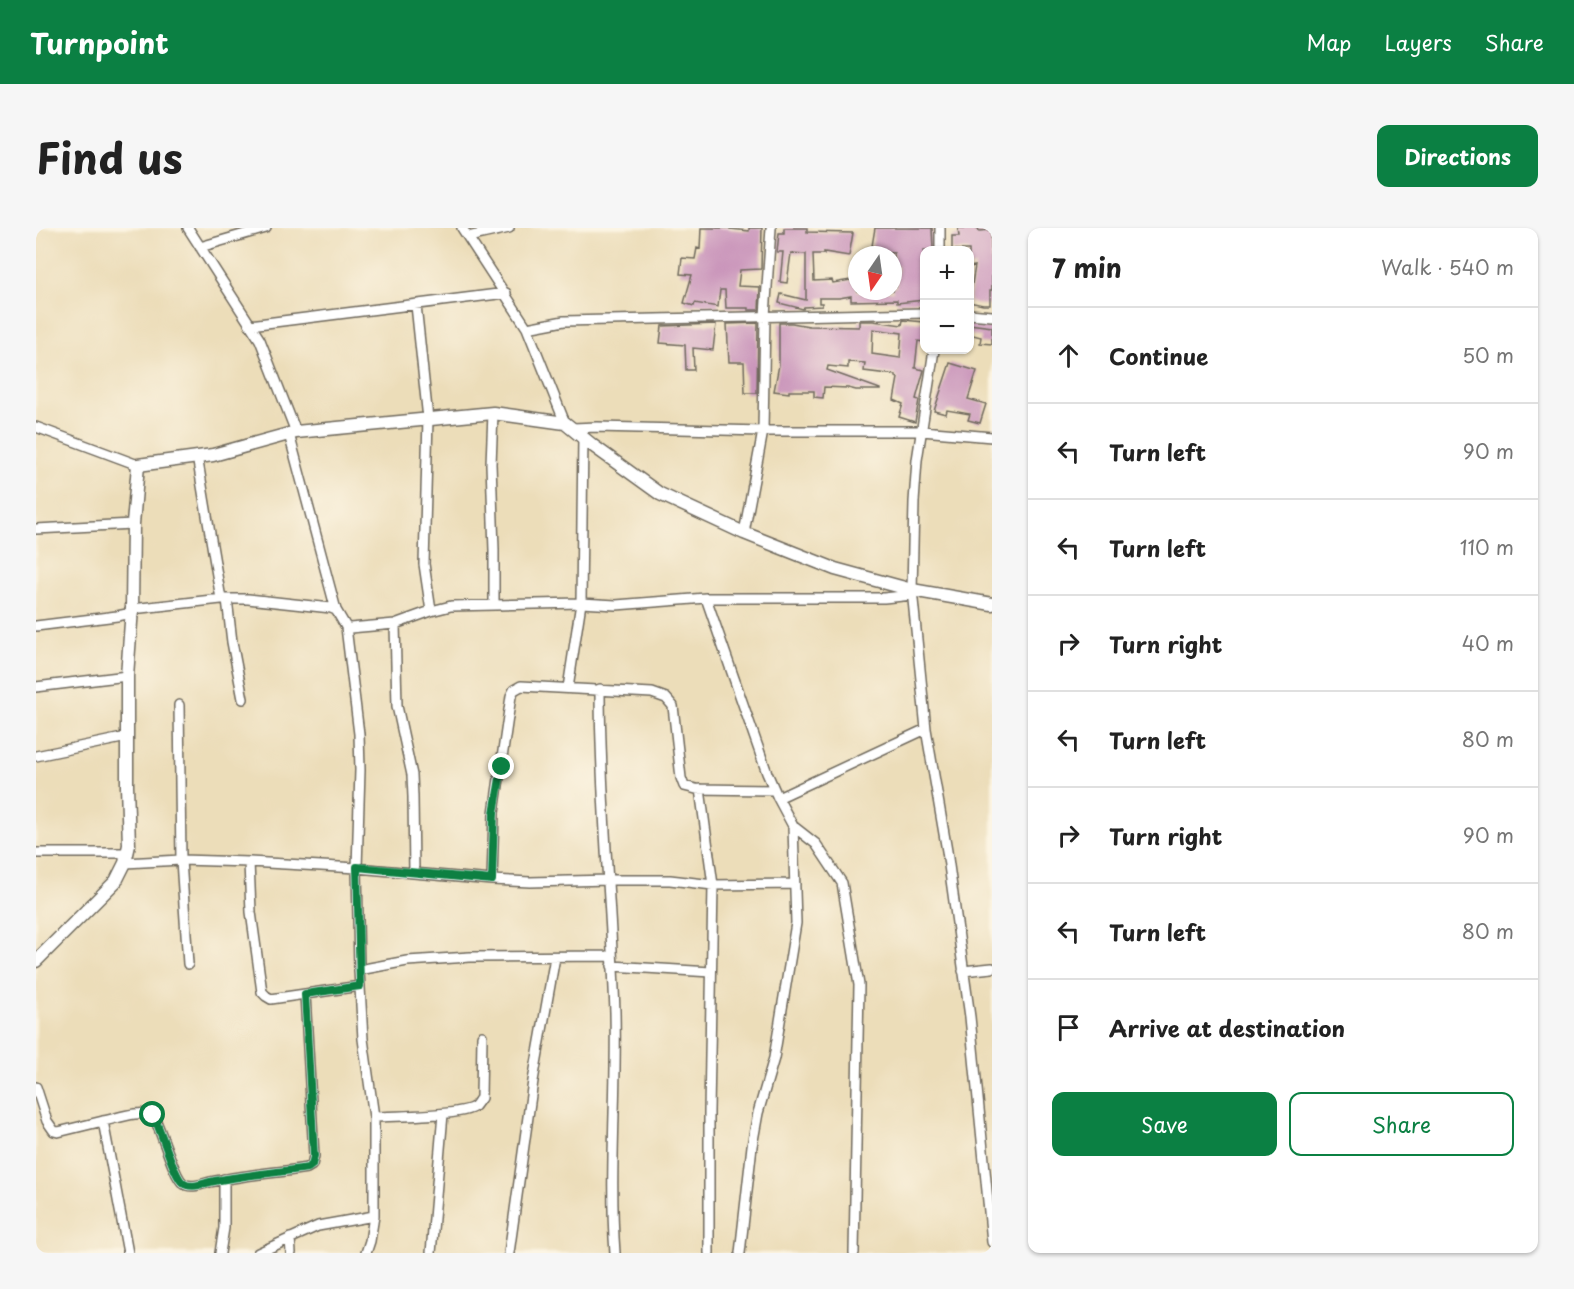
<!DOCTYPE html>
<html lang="en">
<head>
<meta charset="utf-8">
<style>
  :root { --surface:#fff; --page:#f6f6f6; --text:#222; --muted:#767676; --line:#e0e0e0; --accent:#0b8043 }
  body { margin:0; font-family:"Playpen Sans",sans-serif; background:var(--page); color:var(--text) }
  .controls { position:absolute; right:18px; top:18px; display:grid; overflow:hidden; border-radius:12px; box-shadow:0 2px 4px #0004 }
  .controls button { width:54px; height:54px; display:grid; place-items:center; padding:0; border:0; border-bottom:2px solid var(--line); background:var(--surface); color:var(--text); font:30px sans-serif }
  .compass { position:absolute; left:812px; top:18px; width:54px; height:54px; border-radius:50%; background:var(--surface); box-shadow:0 2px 4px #0004; rotate:193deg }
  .stop { position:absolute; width:18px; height:18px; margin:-14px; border:4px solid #0b8043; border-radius:50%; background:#fff }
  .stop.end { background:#0b8043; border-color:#fff; box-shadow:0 2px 6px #0008 }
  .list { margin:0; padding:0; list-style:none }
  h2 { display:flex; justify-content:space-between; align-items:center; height:78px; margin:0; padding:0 24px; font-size:26px }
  h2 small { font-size:20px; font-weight:400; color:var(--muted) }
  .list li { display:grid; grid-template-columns:39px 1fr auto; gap:18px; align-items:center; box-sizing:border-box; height:96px; padding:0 24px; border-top:2px solid var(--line) }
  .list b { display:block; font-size:22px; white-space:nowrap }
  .list em { font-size:20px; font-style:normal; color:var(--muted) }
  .actions { display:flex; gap:12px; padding:18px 24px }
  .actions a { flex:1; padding:14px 0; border:2px solid var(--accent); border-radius:12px; text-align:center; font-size:21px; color:var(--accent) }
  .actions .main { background:var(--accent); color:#fff }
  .icon { flex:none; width:33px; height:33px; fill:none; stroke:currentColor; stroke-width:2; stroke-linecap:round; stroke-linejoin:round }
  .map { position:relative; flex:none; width:956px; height:1025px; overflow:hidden; border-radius:12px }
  header { display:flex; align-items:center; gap:36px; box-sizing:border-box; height:84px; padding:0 30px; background:var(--accent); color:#fff }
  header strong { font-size:28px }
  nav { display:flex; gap:33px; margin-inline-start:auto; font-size:21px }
  .intro { display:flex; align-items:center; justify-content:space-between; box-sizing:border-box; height:144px; padding:0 36px }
  h1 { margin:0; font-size:42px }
  .button { padding:15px 27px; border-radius:12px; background:var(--accent); color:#fff; font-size:21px; font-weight:700 }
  main { display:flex; gap:36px; padding:0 36px }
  aside { flex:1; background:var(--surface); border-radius:12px; box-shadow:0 2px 4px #0004 }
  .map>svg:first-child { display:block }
  .building { fill:#ca96bb; fill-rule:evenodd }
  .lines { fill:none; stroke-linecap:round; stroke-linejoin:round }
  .street-casing { stroke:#6f695d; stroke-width:12 }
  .secondary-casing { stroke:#6f695d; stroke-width:15 }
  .street { stroke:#fff; stroke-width:9 }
  .secondary { stroke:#fff; stroke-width:12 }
  .route { stroke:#0b8043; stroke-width:8 }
</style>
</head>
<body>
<header>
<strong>Turnpoint</strong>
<nav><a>Map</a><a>Layers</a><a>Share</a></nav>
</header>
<div class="intro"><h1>Find us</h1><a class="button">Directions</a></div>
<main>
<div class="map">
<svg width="956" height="1025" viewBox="0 0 956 1025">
  <rect width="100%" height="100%" fill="#fcf5e5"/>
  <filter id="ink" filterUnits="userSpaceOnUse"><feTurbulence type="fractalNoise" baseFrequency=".0167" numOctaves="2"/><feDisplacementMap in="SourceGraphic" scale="12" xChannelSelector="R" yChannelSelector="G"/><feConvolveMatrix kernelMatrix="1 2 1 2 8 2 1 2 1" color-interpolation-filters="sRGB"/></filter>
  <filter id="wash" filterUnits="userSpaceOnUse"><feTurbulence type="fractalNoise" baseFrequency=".008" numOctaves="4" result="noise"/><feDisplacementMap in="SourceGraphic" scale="24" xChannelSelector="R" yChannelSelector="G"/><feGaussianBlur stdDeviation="1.35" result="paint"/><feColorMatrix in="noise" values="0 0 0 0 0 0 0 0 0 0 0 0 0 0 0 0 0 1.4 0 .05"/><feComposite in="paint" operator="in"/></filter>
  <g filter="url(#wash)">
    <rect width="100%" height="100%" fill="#ecddb9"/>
    <g id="blocks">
      <path class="building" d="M665 0H694V1L713 3V0H726L725 41 704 42 702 58 724 59 723 82H712V80H690L689 62H684L682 79 659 75 658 78 648 75 656 47 644 46 646 30 659 31 661 20 664 21Z
        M748 0H771V4L817 5 813 28 788 24V26H777L778 53 796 52 797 55 821 51V63H857V59H860L862 38H858V25L835 24 839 0H896L897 22H888V72L861 75V72L815 73V68L803 70H783V75H786V78L768 79 767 81 743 75 745 66 770 72V26L755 25 751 55 744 54 747 24H741L743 5H748Z
        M922 0H942L943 3 955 2 956 62H954V77H947L933 74 939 38 933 39V22H916V8H923Z
        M867 92 888 94V114L882 113 879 140 888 142 880 171 883 172 879 194 863 189 867 176 858 172 862 150 860 149V147L828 143 829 135 812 134V140L792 138 791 142 844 161V162H820L812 160 788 159 787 170 778 169V163H753V165L738 163 743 137V95H756L773 98 823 99V93H837L866 97ZM837 101 866 105 864 130 836 126Z
        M722 95 721 165H709L708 134H693L691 96Z
        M680 96 677 122 657 120 658 142H650L649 117 624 115 626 98Z
        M933 96 956 99V116L944 115 945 109 933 106Z
        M914 135 941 143 932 171 950 176 944 195 932 192 934 186 911 182 910 186 898 183Z"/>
    </g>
  </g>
  <g filter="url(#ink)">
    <use href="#blocks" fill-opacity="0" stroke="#6f695d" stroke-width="1.5"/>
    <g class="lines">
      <defs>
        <path id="street" d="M152 0 224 112 260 204
          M426 0 491 100 529 195
          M432 9 473 0
          M164 19 230 0
          M904 22V0
          M380 77 392 191 388 336 395 383
          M933 86 956 88
          M214 97 470 65
          M491 100 528 93 888 85
          M898 122 881 232 878 274 876 362 890 501 911 623 934 789 956 1014
          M457 185 455 236 458 322V377
          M0 199 102 237
          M537 200 561 199 727 203H886L956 209
          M253 206 300 382
          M161 228 185 371
          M0 301 97 296
          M708 305 727 203 729 88 735 0
          M670 370 731 545 742 570 757 598 780 616 806 655 823 757 818 1025
          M191 371 196 414 207 471
          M359 396 361 478 376 547 377 569 378 645
          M0 398 81 388 91 386 96 381 185 371H212L295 380 300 382 310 399 314 400 359 396 395 383 415 378 545 375 580 377 670 370H848L876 367
          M310 399 323 506 324 542 321 640 323 742 327 811 338 889V988L334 1013 330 1025
          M0 459 91 448
          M532 460 545 375 547 209
          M564 461C564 569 575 676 579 784 581 864 573 945 579 1025
          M143 477 145 632 152 736
          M0 528 91 509
          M664 561 677 657 673 884V1025
          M742 570 890 501
          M0 625H91
          M213 634 215 684 226 764 230 768 235 771 324 758
          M89 635 145 632 213 634 321 640 456 652 494 654 573 652H634L677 657 759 656
          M456 652 458 585 475 468 478 462 485 458 616 465 630 470 637 478 645 550 648 558 660 561 738 562
          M576 738 675 744
          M323 742 371 733 434 729 576 728
          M927 743 956 740
          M0 859 11 893 18 903 22 904 67 893
          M338 889C357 888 427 888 439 878 440 877 444 871 445 870L446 808
          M254 1010 255 1025
          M92 1025 67 893C82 890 103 882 117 887 125 901 138 949 147 955 154 961 166 956 174 954 206 947 239 945 271 940L276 937 278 928 269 766
          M184 1025 188 1000V951
          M222 1025 282 998 338 988
          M395 1025 407 886
          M473 1025 497 853 519 729
          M704 1025 716 918 722 885 738 830 760 695 757 598"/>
        <path id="secondary" d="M0 733 80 653 89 635 93 617 91 558V448L96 381 97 296 102 237 177 227 260 204 457 185 529 195 556 217 624 266 708 305 799 341 876 362 956 376"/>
      </defs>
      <use href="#street" class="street-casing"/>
      <use href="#secondary" class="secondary-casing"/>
      <use href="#street" class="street"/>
      <use href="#secondary" class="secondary"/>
    </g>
  </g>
  <g class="lines" filter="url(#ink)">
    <path class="route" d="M117 887C125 901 138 949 147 955 154 961 166 956 174 954 206 947 239 945 272 940L276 937 278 928 269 766 324 758 321 639 456 652 458 585 466 539"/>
  </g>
</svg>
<div class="controls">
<button>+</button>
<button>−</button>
</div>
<svg class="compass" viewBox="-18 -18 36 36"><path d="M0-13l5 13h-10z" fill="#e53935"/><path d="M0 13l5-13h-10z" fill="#767676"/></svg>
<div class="stop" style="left:117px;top:887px"></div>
<div class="stop end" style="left:466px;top:539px"></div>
</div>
<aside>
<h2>7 min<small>Walk · 540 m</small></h2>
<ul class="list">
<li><svg class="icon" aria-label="ahead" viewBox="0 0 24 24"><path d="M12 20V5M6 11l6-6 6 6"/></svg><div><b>Continue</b></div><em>50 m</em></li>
<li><svg class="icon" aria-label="left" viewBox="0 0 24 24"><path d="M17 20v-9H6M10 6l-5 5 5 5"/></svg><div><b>Turn left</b></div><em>90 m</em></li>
<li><svg class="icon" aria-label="left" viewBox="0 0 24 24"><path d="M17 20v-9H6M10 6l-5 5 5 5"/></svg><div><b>Turn left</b></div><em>110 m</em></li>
<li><svg class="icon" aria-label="right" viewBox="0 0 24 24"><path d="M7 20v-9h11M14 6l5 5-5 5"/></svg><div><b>Turn right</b></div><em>40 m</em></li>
<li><svg class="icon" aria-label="left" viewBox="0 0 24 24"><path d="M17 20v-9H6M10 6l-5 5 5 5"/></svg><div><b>Turn left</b></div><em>80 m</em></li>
<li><svg class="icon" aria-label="right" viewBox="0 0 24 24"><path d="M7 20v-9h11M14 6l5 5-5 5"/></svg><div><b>Turn right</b></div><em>90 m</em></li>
<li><svg class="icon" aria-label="left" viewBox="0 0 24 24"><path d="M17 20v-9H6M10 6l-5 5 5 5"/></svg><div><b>Turn left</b></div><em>80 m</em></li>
<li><svg class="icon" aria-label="arrive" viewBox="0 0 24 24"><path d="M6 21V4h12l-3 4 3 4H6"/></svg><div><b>Arrive at destination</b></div></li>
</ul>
<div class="actions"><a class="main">Save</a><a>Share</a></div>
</aside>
</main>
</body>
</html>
